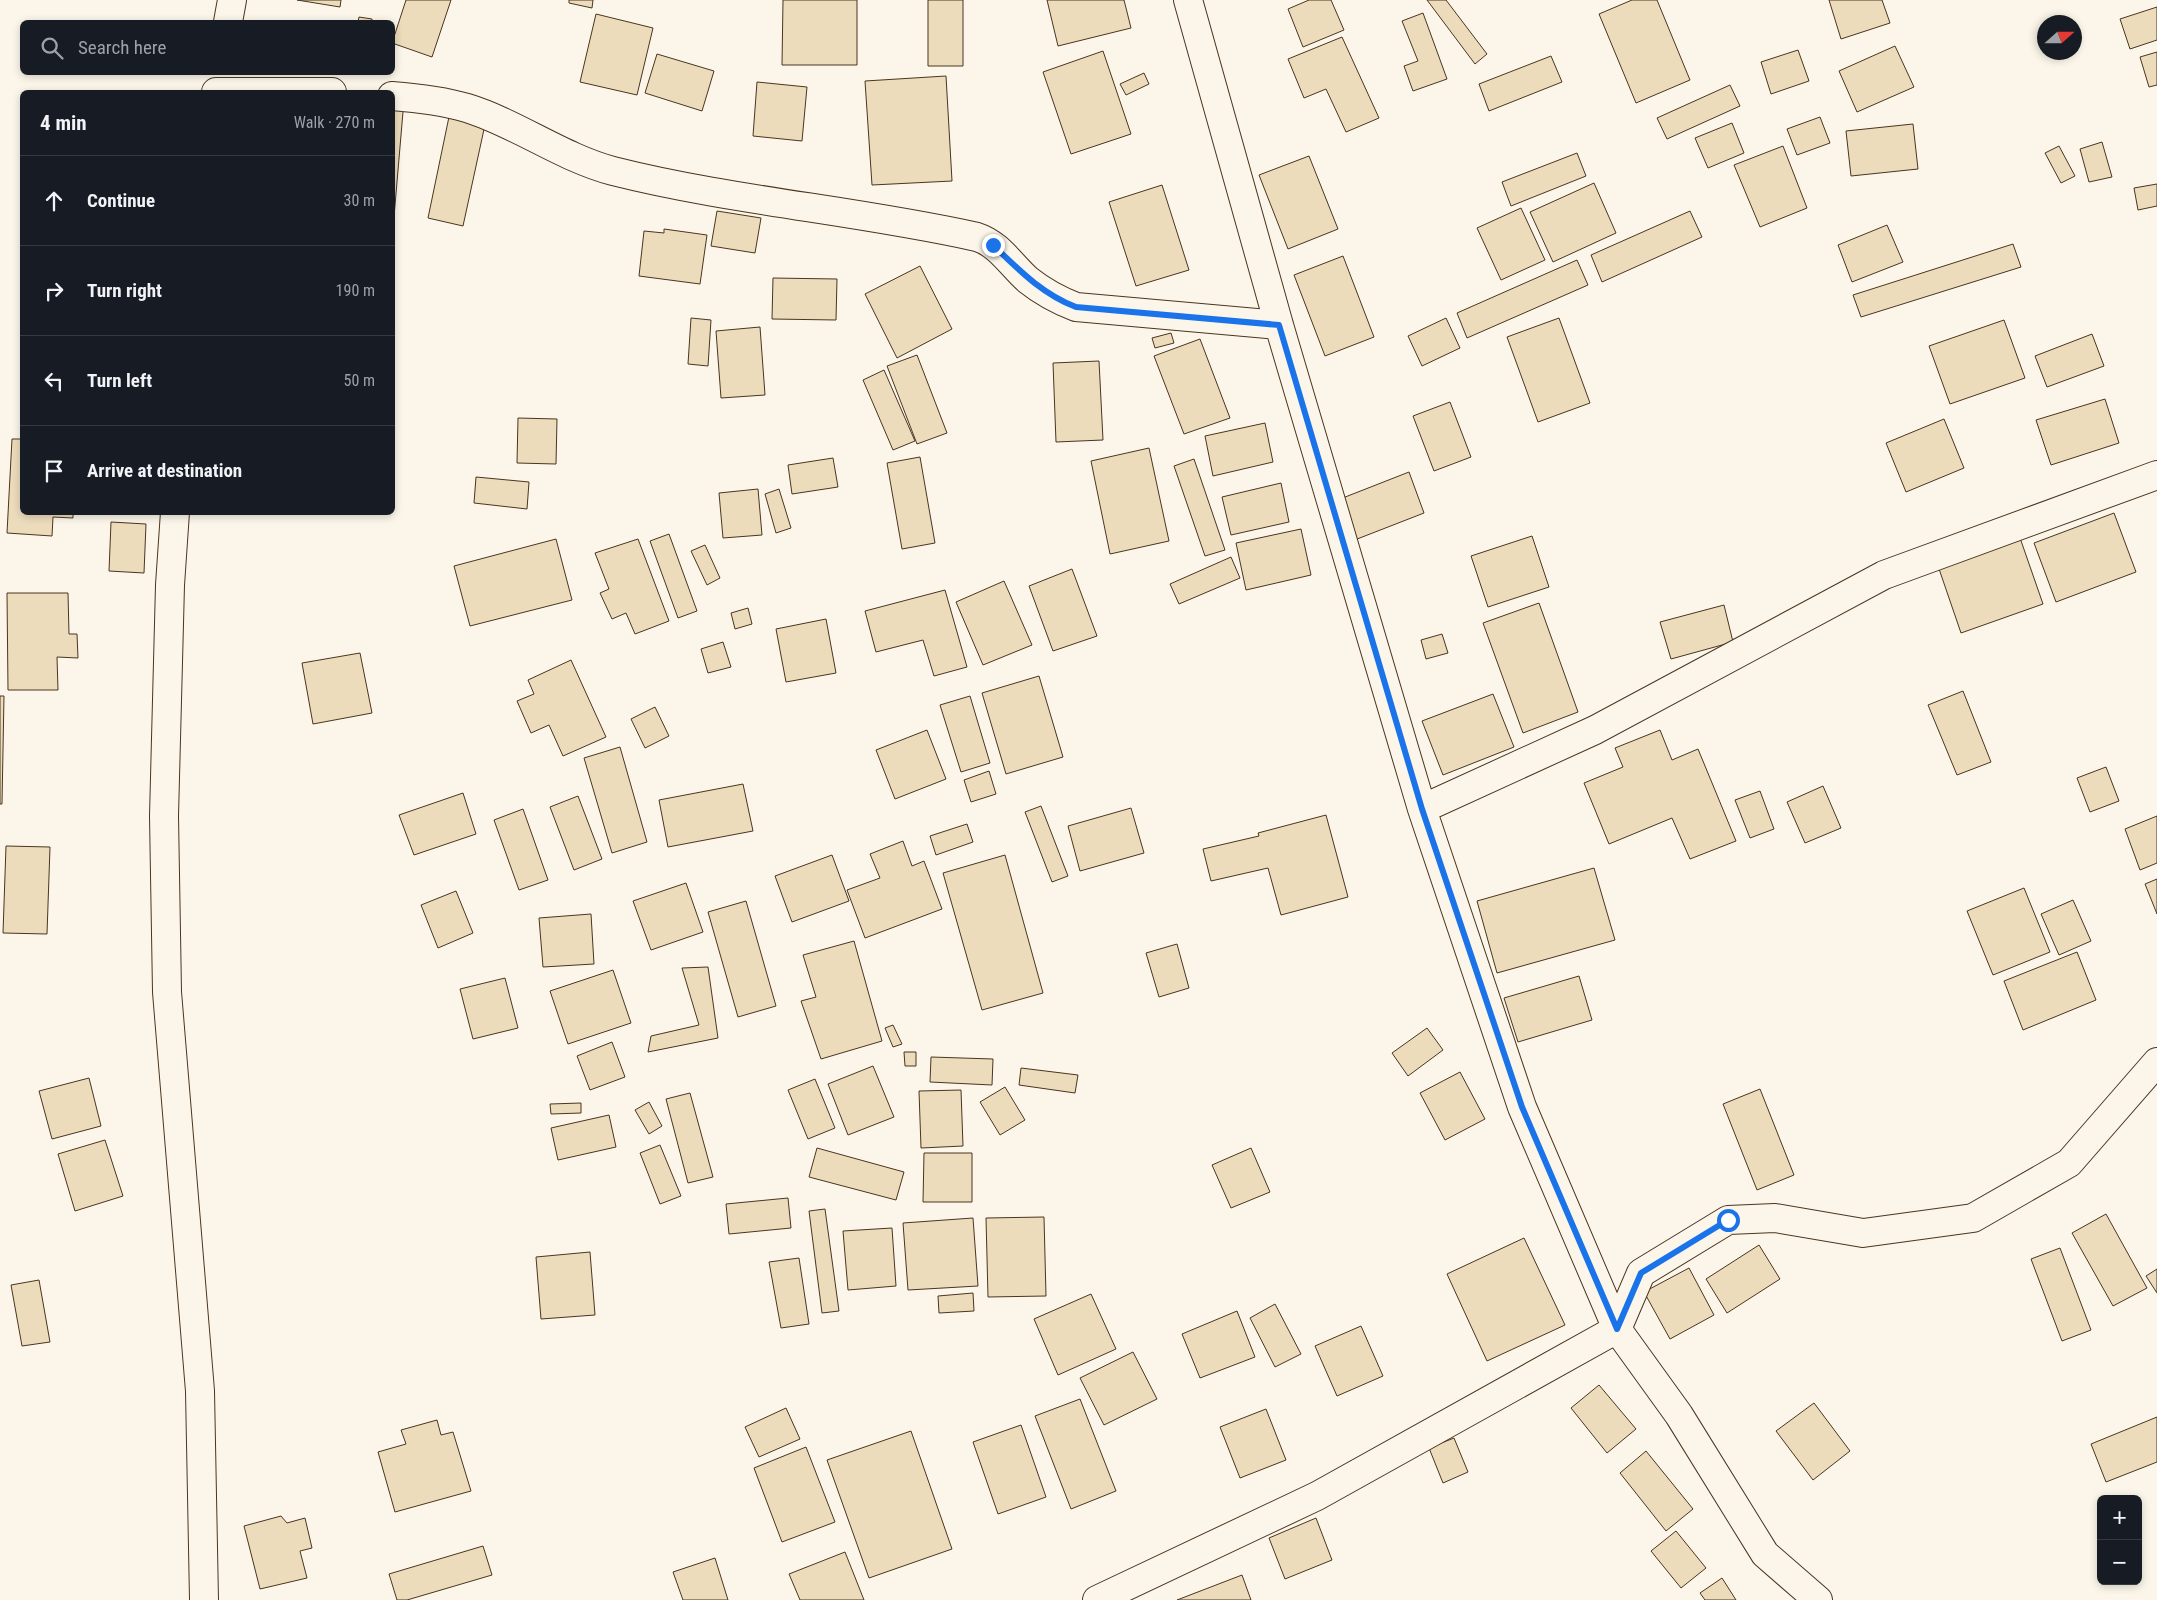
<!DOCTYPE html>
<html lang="en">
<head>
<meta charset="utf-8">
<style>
  :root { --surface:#171b24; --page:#20242c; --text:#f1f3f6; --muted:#9ea1a6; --line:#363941 }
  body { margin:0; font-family:"Roboto Condensed",sans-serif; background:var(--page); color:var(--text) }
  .controls { position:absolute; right:15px; bottom:15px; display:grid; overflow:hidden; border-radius:8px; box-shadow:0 2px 8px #0003 }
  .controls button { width:45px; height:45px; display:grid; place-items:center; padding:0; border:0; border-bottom:1px solid var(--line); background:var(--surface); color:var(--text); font:25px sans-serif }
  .compass { position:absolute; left:2037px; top:15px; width:45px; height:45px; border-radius:50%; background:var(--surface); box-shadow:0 2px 8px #0003; rotate:69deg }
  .stop { position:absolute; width:15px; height:15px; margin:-11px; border:4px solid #1a73e8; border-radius:50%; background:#fff }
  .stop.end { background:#1a73e8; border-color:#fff; box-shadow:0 1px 5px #0008 }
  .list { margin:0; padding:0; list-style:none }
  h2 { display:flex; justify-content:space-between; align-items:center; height:65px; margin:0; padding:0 20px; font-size:21px }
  h2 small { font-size:16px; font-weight:400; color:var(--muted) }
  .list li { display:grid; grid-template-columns:32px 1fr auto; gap:15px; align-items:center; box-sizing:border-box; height:90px; padding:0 20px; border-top:1px solid var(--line) }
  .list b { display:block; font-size:19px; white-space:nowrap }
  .list em { font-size:16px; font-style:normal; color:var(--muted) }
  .icon { flex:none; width:28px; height:28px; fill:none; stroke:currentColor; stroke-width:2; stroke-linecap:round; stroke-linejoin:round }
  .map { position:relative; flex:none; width:2157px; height:1600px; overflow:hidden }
  .search { position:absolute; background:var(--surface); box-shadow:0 2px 8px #0003; left:20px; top:20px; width:375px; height:55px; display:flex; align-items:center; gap:12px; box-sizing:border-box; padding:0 18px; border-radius:8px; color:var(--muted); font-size:19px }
  .panel { position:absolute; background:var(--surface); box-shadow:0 2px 8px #0003; left:20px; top:90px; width:375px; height:425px; border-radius:8px }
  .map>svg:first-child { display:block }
  .building { fill:#ecdcbc; stroke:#4a3520 }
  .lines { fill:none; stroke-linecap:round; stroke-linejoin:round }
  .minor-casing { stroke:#4a3520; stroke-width:30 }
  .minor { stroke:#fbf6e9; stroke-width:28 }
  .route { stroke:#1a73e8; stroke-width:6 }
</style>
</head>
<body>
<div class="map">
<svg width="2157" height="1600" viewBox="0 0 2157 1600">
  <rect width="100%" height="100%" fill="#fbf6e9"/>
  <path class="building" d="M297 0H341L340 7Z
    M406 0H451L432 57 392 43Z
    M569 0H593L592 8 569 3Z
    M783 0H857V65H782Z
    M928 0H963V66H928Z
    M1047 0H1124L1131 28 1058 46Z
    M1309 0H1331L1344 30 1303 47 1288 9Z
    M1427 0H1446L1487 54 1475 64Z
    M1632 0H1657L1690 80 1636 103 1599 14Z
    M1829 0H1882L1890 23 1841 39Z
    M2157 7V40L2130 49 2120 19Z
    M1423 13 1447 79 1413 91 1404 66 1418 61 1402 21Z
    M596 14 653 28 637 95 580 82Z
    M359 17 372 19V22H358Z
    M1342 37 1379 118 1346 132 1326 89 1304 98 1288 59Z
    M1895 46 1914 87 1857 112 1839 71Z
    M1798 50 1809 81 1771 94 1761 62Z
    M1103 51 1131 134 1071 154 1043 72Z
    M2157 52V85L2149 87 2140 57Z
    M657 54 714 71 702 111 645 93Z
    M1551 56 1562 82 1489 111 1479 84Z
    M1144 73 1149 84 1126 95 1120 84Z
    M946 76 952 181 872 185 865 81Z
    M757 82 807 87 802 141 753 136Z
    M1730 85 1740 106 1667 139 1657 118Z
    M392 99 404 100 394 217H392Z
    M450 112 486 120 463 226 428 218Z
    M1820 117 1830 143 1797 155 1787 129Z
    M1732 123 1744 153 1708 168 1695 138Z
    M1913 124 1918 169 1851 176 1846 131Z
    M2102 142 2112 177 2089 182 2080 149Z
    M1783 146 1807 208 1760 227 1734 165Z
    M2059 146 2075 176 2061 183 2045 153Z
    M1577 153 1586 176 1511 206 1502 182Z
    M1309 156 1338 229 1288 249 1259 175Z
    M1594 183 1616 233 1553 262 1530 212Z
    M2157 184V206L2138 210 2134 188Z
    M1162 185 1189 270 1136 286 1109 202Z
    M1521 208 1545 260 1501 280 1477 228Z
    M717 211 761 218 755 253 711 246Z
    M1690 211 1702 237 1602 282 1591 255Z
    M1887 225 1903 262 1852 282 1838 245Z
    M664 229 707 235 700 284 639 276 644 231 664 233Z
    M2013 244 2021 267 1861 317 1853 295Z
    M1343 256 1374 337 1325 356 1294 275Z
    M1577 260 1588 285 1467 338 1457 313Z
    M920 266 952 329 897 358 865 294Z
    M773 278 837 279 836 320 772 319Z
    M691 318 711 320 708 366 688 364Z
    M1446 318 1460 348 1422 366 1408 336Z
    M1559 318 1590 403 1538 422 1507 337Z
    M2004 320 2025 378 1950 404 1929 346Z
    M760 327 765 395 721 398 716 331Z
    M1171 333 1174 343 1155 348 1152 338Z
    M2092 334 2104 366 2047 387 2035 356Z
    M1200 339 1230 418 1184 434 1154 356Z
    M917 355 947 433 917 444 887 366Z
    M1099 361 1103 440 1056 442 1053 363Z
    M884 370 915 441 893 450 863 380Z
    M2105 399 2119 443 2051 465 2036 420Z
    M1450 402 1471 457 1434 471 1413 416Z
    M518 418 557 419 556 464 517 463Z
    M1944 419 1964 468 1906 492 1886 443Z
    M1265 423 1273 462 1213 476 1205 436Z
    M12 439H22V512H73V518L53 517 52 536 7 533Z
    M1149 448 1169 541 1110 554 1091 461Z
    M920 457 935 543 902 549 887 463Z
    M833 458 838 487 792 494 788 465Z
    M1194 459 1225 550 1205 556 1174 466Z
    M1409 472 1424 513 1352 541 1335 501Z
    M476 477 529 482 527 509 474 503Z
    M1281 483 1289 522 1231 535 1222 497Z
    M758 489 762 535 723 538 719 493Z
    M779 489 791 528 776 533 765 494Z
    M2114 513 2136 572 2056 602 2034 543Z
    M111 522 146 524 144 573 109 571Z
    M1301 529 1311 575 1246 590 1236 543Z
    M669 534 697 611 678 618 650 541Z
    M2019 535 2043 604 1961 633 1937 563Z
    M1532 536 1549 587 1488 607 1471 556Z
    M556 539 572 600 470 626 454 566Z
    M638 539 669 621 635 634 626 613 612 619 600 593 609 589 595 553Z
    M705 545 720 578 707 585 691 551Z
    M1231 557 1240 578 1179 604 1170 584Z
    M1072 569 1097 636 1053 651 1029 586Z
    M1004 581 1032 645 983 665 956 602Z
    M945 590 967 667 934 676 923 640 876 652 865 611Z
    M7 593H68L69 634H77L78 658 57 657 58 690H8Z
    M1539 603 1578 712 1523 733 1483 623Z
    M1724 605 1733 642 1671 659 1660 622Z
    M748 608 752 624 735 629 731 613Z
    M826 619 836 673 786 682 776 629Z
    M1442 634 1448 653 1426 659 1421 640Z
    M723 642 731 667 708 673 701 649Z
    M360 653 372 713 313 724 302 663Z
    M571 660 606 737 563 756 549 725 531 733 517 701 534 694 528 680Z
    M1039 676 1063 757 1006 774 982 693Z
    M1963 691 1991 762 1957 775 1928 705Z
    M1493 694 1514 747 1443 775 1422 721Z
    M0 696H4L2 804H0Z
    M970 696 990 763 961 772 940 705Z
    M655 707 669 736 645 748 631 719Z
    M927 730 946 779 895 799 876 750Z
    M1660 730 1672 760 1698 749 1736 841 1690 859 1672 818 1609 844 1584 783 1623 767 1615 748Z
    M620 747 647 842 612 853 584 758Z
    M2106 767 2119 801 2090 812 2077 778Z
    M989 771 996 794 971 802 964 780Z
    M743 784 753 831 668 847 659 800Z
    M1823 786 1841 828 1805 843 1787 802Z
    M1760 791 1774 829 1750 838 1735 800Z
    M463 793 476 834 414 855 399 815Z
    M578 796 602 859 574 870 550 807Z
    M1041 806 1068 876 1052 882 1025 812Z
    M1131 808 1144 853 1080 871 1068 826Z
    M523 809 548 880 519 890 494 820Z
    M1326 815 1348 897 1281 915 1268 868 1211 881 1203 849 1259 836 1258 833Z
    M2157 816V863L2140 870 2125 829Z
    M967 824 973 842 936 855 930 836Z
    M903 841 912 866 924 861 942 909 865 938 847 890 880 878 870 854Z
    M6 846 50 847 47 934 3 933Z
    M832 855 849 901 792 922 775 876Z
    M1005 855 1043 993 982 1010 943 873Z
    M1594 868 1615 940 1497 973 1477 901Z
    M2157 879V914L2145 884Z
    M686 883 703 932 651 950 633 901Z
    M2024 888 2050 952 1993 975 1967 911Z
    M456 891 473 933 438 948 421 905Z
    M2073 900 2091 941 2059 955 2041 914Z
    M746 901 776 1006 738 1017 708 912Z
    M591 914 594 964 543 967 539 918Z
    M854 941 882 1041 821 1059 801 1001 816 997 803 955Z
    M1177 944 1189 988 1159 997 1146 953Z
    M2077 952 2096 1000 2023 1030 2004 981Z
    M708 967 718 1038 648 1052 651 1036 699 1025 682 968Z
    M613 970 631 1023 568 1044 550 991Z
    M1579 976 1592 1020 1518 1042 1504 998Z
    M505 978 518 1028 473 1039 460 989Z
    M893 1025 902 1044 893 1047 885 1028Z
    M1427 1028 1443 1050 1408 1076 1392 1053Z
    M612 1042 625 1077 590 1090 577 1056Z
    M904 1052H916V1066H905Z
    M931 1057 993 1059 992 1085 930 1082Z
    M873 1066 894 1117 848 1135 828 1084Z
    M1021 1068 1078 1075 1075 1093 1019 1085Z
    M1460 1072 1485 1119 1445 1140 1420 1093Z
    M89 1078 101 1126 52 1139 39 1091Z
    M815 1079 835 1128 808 1139 788 1090Z
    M1005 1087 1025 1120 1000 1135 980 1102Z
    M1760 1089 1794 1175 1757 1190 1723 1104Z
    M961 1090 963 1146 921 1148 919 1091Z
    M690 1093 713 1177 688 1183 666 1099Z
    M649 1102 662 1126 649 1134 635 1110Z
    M581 1103V1113L551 1114 550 1104Z
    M609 1115 616 1147 558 1160 551 1128Z
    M105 1140 123 1196 75 1211 58 1154Z
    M660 1145 681 1196 660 1204 640 1153Z
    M817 1148 904 1172 896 1200 809 1177Z
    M1251 1148 1270 1192 1231 1208 1212 1165Z
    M924 1153H972V1202H923Z
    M788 1198 791 1228 729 1234 726 1204Z
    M825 1209 839 1311 822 1313 809 1211Z
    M2106 1214 2147 1288 2113 1306 2072 1233Z
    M1044 1217 1046 1296 988 1297 986 1218Z
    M973 1218 978 1286 908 1290 903 1223Z
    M892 1228 896 1286 848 1290 843 1231Z
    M1524 1238 1565 1325 1487 1361 1447 1274Z
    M1759 1245 1780 1279 1727 1313 1706 1279Z
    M2060 1248 2091 1330 2062 1341 2031 1259Z
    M590 1252 595 1315 541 1319 536 1257Z
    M799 1258 809 1324 781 1328 769 1262Z
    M1689 1268 1714 1315 1670 1339 1644 1292Z
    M2157 1269V1293L2146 1276Z
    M39 1280 50 1342 22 1346 11 1285Z
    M973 1293 974 1311 939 1313 938 1296Z
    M1091 1294 1116 1349 1058 1375 1034 1319Z
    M1275 1304 1301 1354 1275 1367 1250 1318Z
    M1237 1311 1255 1357 1200 1378 1182 1334Z
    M1361 1326 1383 1376 1337 1396 1315 1346Z
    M1133 1352 1157 1399 1104 1425 1080 1378Z
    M1599 1385 1636 1429 1607 1453 1571 1408Z
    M1080 1399 1116 1491 1071 1509 1035 1416Z
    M1814 1403 1850 1451 1813 1480 1776 1431Z
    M786 1408 800 1439 759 1457 745 1427Z
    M1266 1409 1286 1460 1240 1478 1220 1427Z
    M2157 1417V1462L2106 1482 2091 1444Z
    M437 1420 441 1435 453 1432 471 1491 395 1512 378 1452 406 1444 401 1430Z
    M1021 1425 1046 1497 998 1514 973 1442Z
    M911 1431 952 1549 869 1578 827 1460Z
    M1454 1438 1468 1472 1443 1483 1429 1448Z
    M806 1447 835 1522 782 1542 754 1468Z
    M1646 1451 1693 1509 1666 1531 1620 1473Z
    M281 1516 287 1523 305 1518 312 1548 300 1551 307 1578 260 1589 244 1526Z
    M1316 1518 1332 1560 1285 1579 1269 1538Z
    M1676 1531 1706 1568 1681 1588 1651 1551Z
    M483 1546 492 1575 407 1600H397L389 1574Z
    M845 1552 864 1600H800L789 1574Z
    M715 1558 728 1600H683L673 1572Z
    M1242 1575 1251 1600H1177Z
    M1722 1578 1736 1600H1705L1700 1593Z"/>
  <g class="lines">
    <defs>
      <path id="minor" d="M1188 0 1279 325 1422 809 1522 1107 1617 1329 1679 1415 1765 1554 1818 1600
        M228 22 232 0
        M216 92H332
        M392 96C418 98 443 101 467 108 516 123 563 158 613 171 732 201 856 210 977 237 999 244 1011 265 1028 280 1043 292 1058 300 1076 307L1279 325
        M175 512 170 585 164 816 167 992 200 1391 204 1600
        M1422 809 1595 730 1884 575 2157 475
        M1097 1600 1317 1496 1617 1329 1641 1273 1728 1220 1775 1218 1863 1233 1973 1218 2069 1163 2157 1062"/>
    </defs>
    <use href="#minor" class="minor-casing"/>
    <use href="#minor" class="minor"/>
  </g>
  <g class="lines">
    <path class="route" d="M993 245C1019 270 1042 294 1076 307L1279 325 1422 809 1522 1107 1617 1329 1641 1273 1728 1220"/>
  </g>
</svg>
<div class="controls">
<button>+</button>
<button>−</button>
</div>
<svg class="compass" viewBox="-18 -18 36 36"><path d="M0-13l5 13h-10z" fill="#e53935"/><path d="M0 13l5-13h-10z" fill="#9ea1a6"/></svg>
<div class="stop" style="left:1728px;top:1220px"></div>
<div class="stop end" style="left:993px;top:245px"></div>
<div class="search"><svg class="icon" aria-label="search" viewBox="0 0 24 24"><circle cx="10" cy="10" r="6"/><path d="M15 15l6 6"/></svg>Search here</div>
<section class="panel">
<h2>4 min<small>Walk · 270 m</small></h2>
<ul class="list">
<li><svg class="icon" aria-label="ahead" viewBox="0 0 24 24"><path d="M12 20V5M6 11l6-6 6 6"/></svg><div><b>Continue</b></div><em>30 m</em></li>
<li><svg class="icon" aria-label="right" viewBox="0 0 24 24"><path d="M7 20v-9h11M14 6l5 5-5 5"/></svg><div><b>Turn right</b></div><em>190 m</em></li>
<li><svg class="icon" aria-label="left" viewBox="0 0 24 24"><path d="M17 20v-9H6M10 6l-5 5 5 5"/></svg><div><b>Turn left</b></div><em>50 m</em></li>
<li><svg class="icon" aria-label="arrive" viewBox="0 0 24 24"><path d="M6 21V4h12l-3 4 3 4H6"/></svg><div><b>Arrive at destination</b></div></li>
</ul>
</section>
</div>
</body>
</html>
